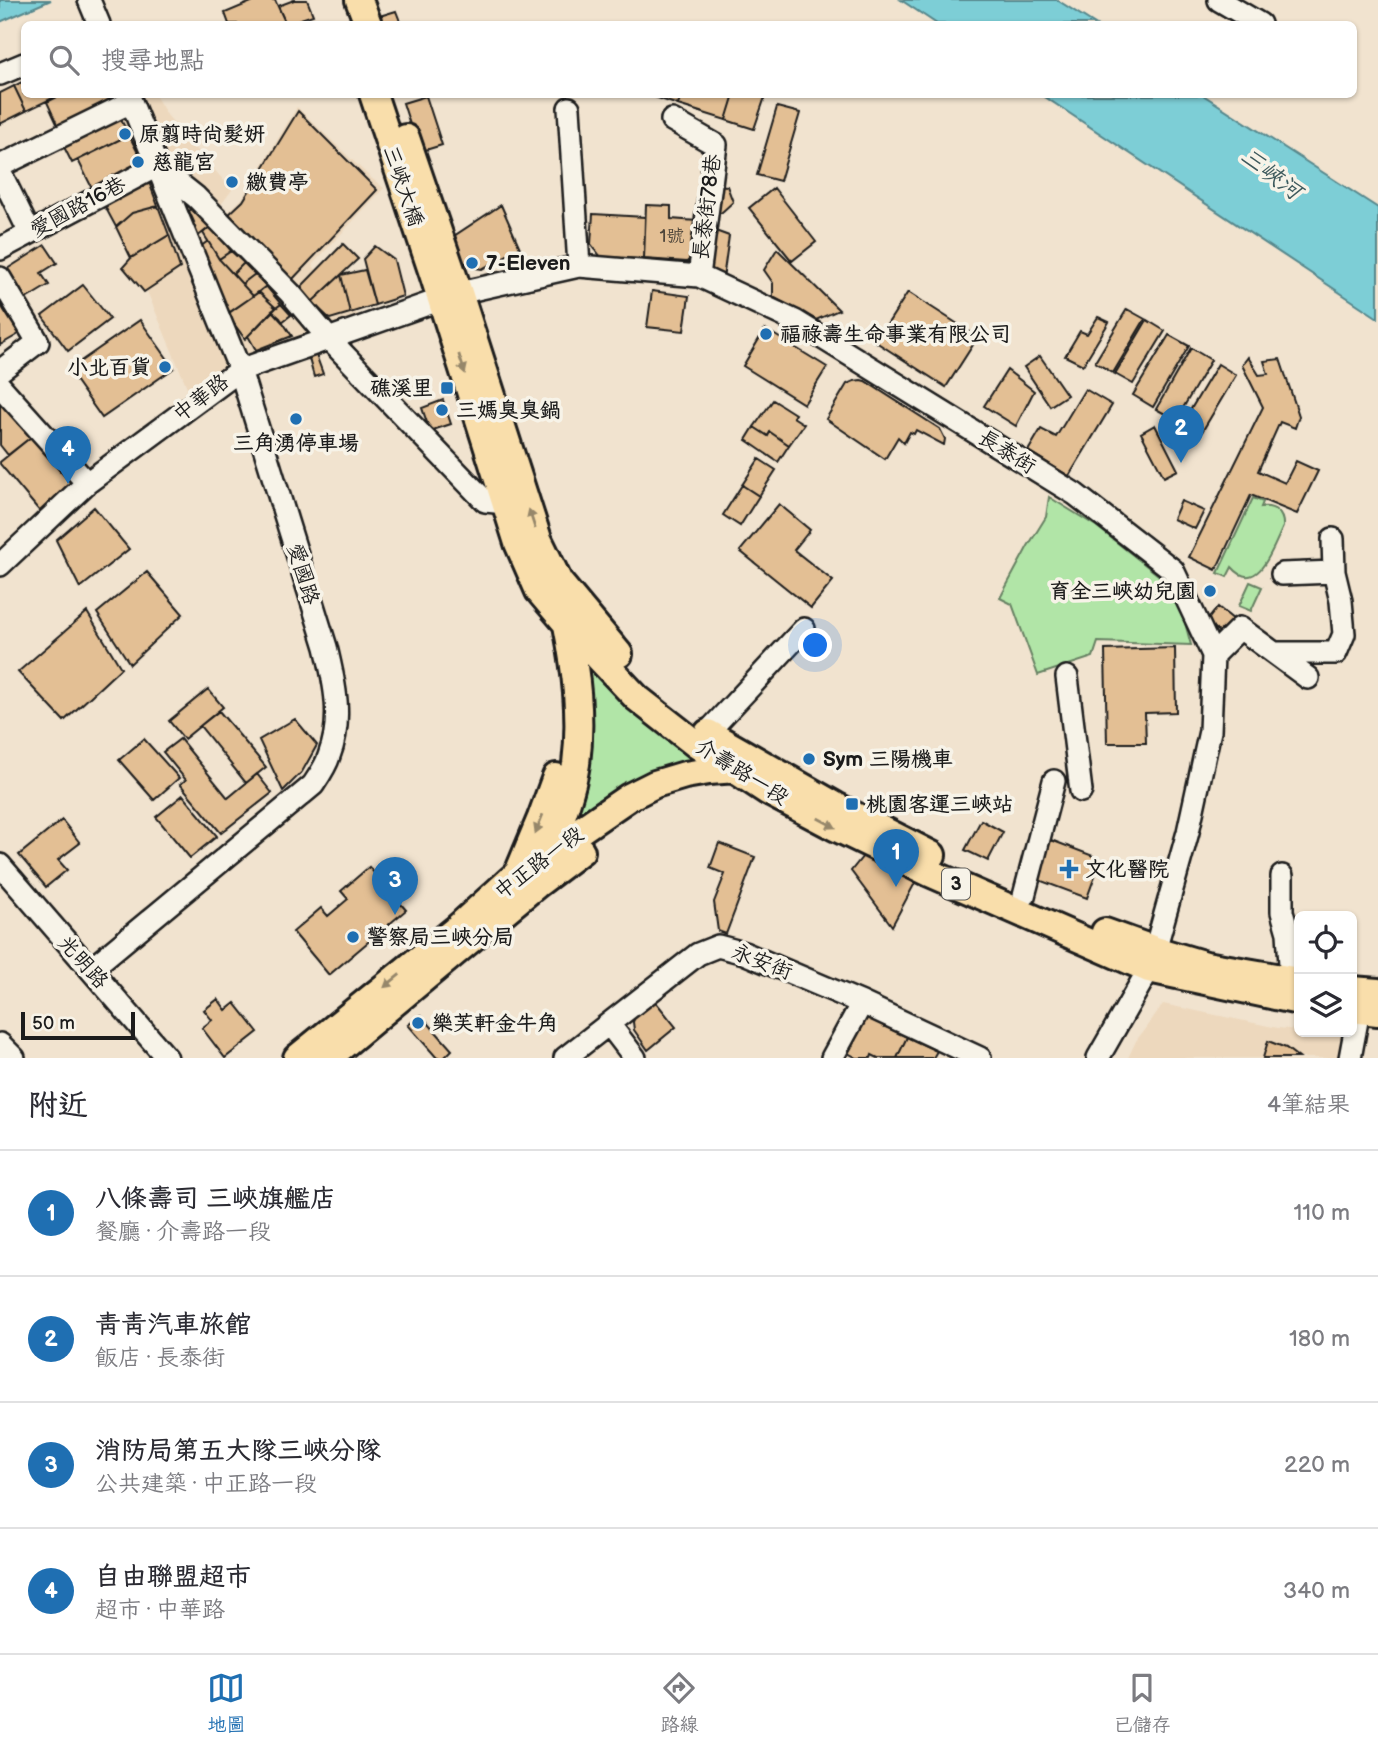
<!DOCTYPE html>
<html lang="zh-TW">
<head>
<meta charset="utf-8">
<style>
  :root { --surface:#fff; --page:#f7f7f7; --text:#2b2b33; --muted:#7c7c81; --line:#e1e1e2; --accent:#1f6fb2 }
  body { margin:0; font-family:"Balsamiq Sans","LXGW WenKai TC",sans-serif; background:var(--page); color:var(--text) }
  .controls { position:absolute; right:21px; bottom:21px; display:grid; overflow:hidden; border-radius:10px; box-shadow:0 2px 5px #0004 }
  .controls button { width:63px; height:63px; display:grid; place-items:center; padding:0; border:0; border-bottom:2px solid var(--line); background:var(--surface); color:var(--text); font:35px sans-serif }
  .scale { position:absolute; left:21px; bottom:18px; width:114px; box-sizing:border-box; padding-left:7px; border:4px solid #1c1c1c; border-top:0; font-size:19px; line-height:24px; white-space:nowrap; color:#1c1c1c; -webkit-text-stroke:5px #f7f3e8; paint-order:stroke }
  .you { position:absolute; left:816px; top:646px; width:24px; height:24px; margin:-18px; border:5px solid #fff; border-radius:50%; background:#1a73e8; box-shadow:0 0 0 10px #1a73e833 }
  .badge { display:grid; place-items:center; width:46px; height:46px; border-radius:50%; background:var(--accent); color:#fff; font-size:23px; font-weight:700 }
  .pin { position:absolute; translate:-50% -58px; filter:drop-shadow(0 2px 4px #0008) }
  .pin::after { content:''; position:absolute; top:37px; width:24px; height:21px; background:inherit; clip-path:polygon(0 0,100% 0,50% 100%) }
  .list { margin:0; padding:0; list-style:none }
  h2 { display:flex; justify-content:space-between; align-items:center; height:91px; margin:0; padding:0 28px; font-size:30px }
  h2 small { font-size:23px; font-weight:400; color:var(--muted) }
  .list li { display:grid; grid-template-columns:46px 1fr auto; gap:21px; align-items:center; box-sizing:border-box; height:126px; padding:0 28px; border-top:2px solid var(--line) }
  .list b { display:block; font-size:26px; white-space:nowrap }
  .list p { margin:0; font-size:23px; white-space:nowrap; color:var(--muted) }
  .list em { font-size:23px; font-style:normal; color:var(--muted) }
  .icon { flex:none; width:38px; height:38px; fill:none; stroke:currentColor; stroke-width:2; stroke-linecap:round; stroke-linejoin:round }
  .map { position:relative; flex:none; width:1378px; height:1058px; overflow:hidden }
  .search { position:absolute; background:var(--surface); box-shadow:0 2px 5px #0004; left:21px; right:21px; top:21px; height:77px; display:flex; align-items:center; gap:18px; box-sizing:border-box; padding:0 24px; border-radius:10px; color:var(--muted); font-size:26px }
  .sheet { height:595px; background:var(--surface) }
  nav { display:flex; justify-content:space-around; align-items:center; box-sizing:border-box; height:98px; border-top:2px solid var(--line); background:var(--surface); font-size:19px; color:var(--muted) }
  nav a { display:grid; justify-items:center; gap:4px }
  nav .on { color:var(--accent) }
  .map>svg:first-child { display:block }
  .built { fill:#edd8bd }
  .green { fill:#b1e5a7; stroke:#668062; stroke-width:2 }
  .water { fill:#7dced6; stroke:#56878c; stroke-width:2 }
  .building { fill:#e3bf94; stroke:#1c1c1c; stroke-width:2 }
  .lines { fill:none; stroke-linecap:round; stroke-linejoin:round }
  .minor-casing { stroke:#1c1c1c; stroke-width:26 }
  .major-casing { stroke:#1c1c1c; stroke-width:32 }
  .minor { stroke:#f7f3e8; stroke-width:21 }
  .major { stroke:#f9deab; stroke-width:26 }
  .oneway { fill:#96876b }
  .poi-dot { fill:#1f6fb2; stroke:#f7f3e8; stroke-width:2.5 }
  .labels { text-anchor:middle; dominant-baseline:central; stroke-width:7; stroke-linejoin:round; paint-order:stroke }
  .number-label { font-size:18px; fill:#4e453a }
  .shield { fill:#f7f3e8; stroke:#5e5c59; stroke-width:2 }
  .shield-label { font-size:19px; font-weight:bold; fill:#1c1c1c }
  .poi-label { font-size:21px; font-weight:bold; fill:#1c1c1c; stroke:#f7f3e8; text-anchor:start }
  .street-label { font-size:21px; fill:#1c1c1c; stroke:#f7f3e8 }
  .water-label { font-size:23px; font-style:italic; fill:#3e5a5d; stroke:#f7f3e8 }
</style>
</head>
<body>
<div class="map">
<svg width="1378" height="1058" viewBox="0 0 1378 1058">
  <rect width="100%" height="100%" fill="#f1e3cf"/>
  <filter id="ink" filterUnits="userSpaceOnUse"><feTurbulence type="fractalNoise" baseFrequency=".0143" numOctaves="2"/><feDisplacementMap in="SourceGraphic" scale="14" xChannelSelector="R" yChannelSelector="G"/><feConvolveMatrix kernelMatrix="1 2 1 2 8 2 1 2 1" color-interpolation-filters="sRGB"/></filter>
  <g filter="url(#ink)">
    <path class="built" d="M65 95H155L167 115 232 190 217 210 224 216 242 199 297 107 370 177 384 188 312 265 365 322 192 399Z
      M1163 1004 1278 1028 1299 1030V1032L1343 1035 1340 1058H1128L1136 1041Z"/>
    <path class="green" d="M1049 497 1096 526 1162 578 1182 612 1191 645 1098 642 1093 657 1038 675 1012 604 1000 598 1028 546 1046 517Z
      M1253 498 1263 502 1261 507C1274 505 1284 513 1283 527 1274 545 1258 597 1232 567L1227 577 1218 573Z
      M1250 582 1262 587 1251 611 1239 606Z
      M584 653 707 761 641 777 604 797 564 832Z"/>
    <path class="water" d="M0 0H51L0 22Z
      M901 0H1057L1095 24H937Z
      M1042 95H1203L1378 208V318Z"/>
    <path class="building" d="M256 0H275L286 24H229L225 13Z
      M294 0H307L313 15 286 24 278 6Z
      M396 11 401 24H375L373 18Z
      M24 81V94H61L26 111 14 86Z
      M14 86 26 111 0 124V93Z
      M63 94H111L113 101 58 126 47 102Z
      M646 94H682L678 105Z
      M682 94H734L726 120 678 105Z
      M734 94H766L754 129 726 120Z
      M426 96 442 145 419 152 403 103Z
      M777 107 800 113 780 181 757 175Z
      M298 111 377 190 291 281 226 217 243 201Z
      M119 116 129 135 72 163 62 143Z
      M129 135 143 163 92 188 78 160Z
      M147 177 158 206 132 213 116 227 102 201Z
      M717 185 727 186 733 202 721 213 712 212Z
      M774 188 816 242 792 261 749 208Z
      M501 205 520 248 482 269 470 267 462 260 454 236Z
      M646 205 671 206V219L697 221 695 253 687 262 644 259Z
      M158 206 169 235 131 258 116 227 132 213Z
      M194 207 211 226 196 238 190 224 194 222 189 211Z
      M593 214 645 217 644 259 601 257 591 244Z
      M211 226 231 251 219 259 203 233Z
      M710 229 729 236 723 279 705 270Z
      M169 235 180 268 144 292 123 267 131 258Z
      M208 241 219 259 253 296 229 313 200 247Z
      M343 244 358 259 312 302 298 290Z
      M45 245 57 263 41 273 49 285 26 299 7 269Z
      M375 246 394 260 403 296 375 305 363 259Z
      M777 249 839 310 816 320 773 297V283L764 270Z
      M231 251 244 263 233 274 219 259Z
      M244 263 255 274 242 284 233 274Z
      M365 270 375 305 350 313 341 275Z
      M255 274 266 286 253 296 242 284Z
      M341 275 350 313 330 319 312 302Z
      M83 285 110 319 68 351 42 316Z
      M266 286 281 304 276 308 259 292Z
      M652 291 689 296 684 331 647 327Z
      M259 292 276 308 245 339 227 314Z
      M908 292 978 337 946 387 876 342Z
      M0 304 19 334 0 345Z
      M281 304 291 315 282 322 272 311Z
      M1127 309 1145 319 1113 373 1095 362Z
      M272 311 280 318 292 336 256 350 248 336Z
      M1098 317 1109 322 1083 365 1065 356 1080 331 1087 334Z
      M140 320 174 368 102 418 68 370Z
      M1147 320 1165 331 1133 384 1115 374Z
      M765 329 827 367 804 404 743 366Z
      M1169 335 1189 346 1153 407 1133 395Z
      M1191 348 1211 360 1176 420 1156 409Z
      M315 352 323 374 314 377 308 355Z
      M1040 356 1067 395 1050 406 1024 367Z
      M1248 357 1259 375 1268 374 1264 361 1280 359 1299 416 1295 428 1280 422 1258 471 1285 483 1296 461 1318 471 1297 514 1251 495 1216 570 1189 557 1263 407 1242 365Z
      M1218 364 1236 375 1197 440 1179 429Z
      M1007 370 1034 391 1016 426 984 406Z
      M861 380 865 381 940 429 945 439 944 445 916 430 914 434 910 432 904 443 898 437 885 459 826 419 847 384 854 381Z
      M1085 389 1112 405 1069 476 1028 451 1041 429 1056 437Z
      M0 393 36 433 8 455 0 445Z
      M443 400 451 424 430 431 422 408Z
      M773 400 795 414 793 417 804 424 789 445 770 432 768 436 754 427Z
      M1155 425 1178 470 1164 477 1141 433Z
      M754 427 768 436 770 432 789 445 778 462 746 440Z
      M36 433 79 484 42 514 0 464V462Z
      M759 459 776 470 759 496 742 485Z
      M742 485 759 496 740 526 723 515Z
      M1181 501 1204 511 1195 529 1173 519Z
      M779 504 810 530 794 550 833 581 811 608 740 551Z
      M94 507 129 549 80 588 56 540Z
      M147 572 183 614 130 664 97 613Z
      M1218 607 1234 620 1223 635 1206 622Z
      M87 612 121 668 64 721 18 672Z
      M1175 648 1176 712 1145 713 1146 743H1107L1105 650Z
      M208 689 223 707 184 739 169 721Z
      M219 711 266 767 246 783 200 726Z
      M295 719 317 745 302 772 283 791 259 740Z
      M144 739 179 778 154 800 119 760Z
      M180 739 228 798 257 774 272 793 221 833 180 784 186 780 163 752Z
      M183 795 217 836 190 858 156 817Z
      M62 820 80 843 58 860 67 870 46 887 19 855Z
      M981 820 1003 832 988 861 965 850Z
      M1051 840 1101 859 1087 898 1036 879Z
      M719 843 755 857 726 934 718 931 714 902 725 874 710 868Z
      M863 856 915 883 892 926 851 871Z
      M369 867 406 910 329 975 293 932 321 908 328 916 348 899 341 891Z
      M218 999 226 1010 235 1003 258 1032 225 1058 202 1028 212 1020 204 1010Z
      M655 1001 676 1027 648 1050 634 1030 633 1022 635 1017Z
      M421 1015 452 1050 444 1058H437L408 1025Z
      M866 1017 907 1037 897 1058H878L872 1055 871 1058H857L848 1053Z
      M907 1037 937 1051 933 1058H897Z
      M1268 1041 1286 1048 1299 1058H1263Z"/>
    <g class="lines">
      <defs>
        <path id="minor" d="M89 0 99 24
          M1219 0 1260 24
          M0 74 24 64
          M569 108 579 266
          M672 120 716 145 699 276
          M0 166 131 102
          M0 172 30 233
          M0 249 157 166 196 197 290 293 329 339 485 501 506 503
          M0 278 38 342 0 371
          M0 386 87 483
          M0 565 87 483 240 370 459 293 579 266 699 276 795 321 1075 494 1173 570 1213 655 1210 731 1188 832 1155 950 1149 969 1098 1058
          M1282 574 1334 572
          M1275 653H1336L1344 634 1341 601 1334 572 1333 539
          M1213 655 1240 628 1308 678
          M1067 677 1081 791
          M707 733 804 629
          M0 865 167 1058
          M1282 876V912L1288 933 1291 980
          M1024 896 1054 781
          M91 969 313 785C319 776 326 766 329 756 343 720 335 684 326 647L240 370 128 94
          M609 1024 635 1058
          M0 1044 14 1058
          M565 1058 698 954 718 946 744 953 862 1003 980 1058
          M832 1058 862 1003
          M1350 1058 1359 1010"/>
        <path id="major" d="M359 0 368 24
          M373 94 434 277 518 543 539 591 567 624 637 698 697 745 767 791 835 827 930 873 1149 969 1299 1001
          M406 138 459 293 538 539 559 582 619 654
          M708 733 836 806 932 855
          M547 857C558 827 571 796 576 764 582 717 576 671 567 625
          M518 873 541 818 556 777
          M1105 932 1155 950 1206 965 1299 981
          M1352 990 1378 992
          M1352 1009 1378 1012
          M297 1058 455 930 518 873 629 797 655 784 685 775 709 771 737 769
          M328 1058 536 885 581 851"/>
      </defs>
      <use href="#minor" class="minor-casing"/>
      <use href="#major" class="major-casing"/>
      <use href="#minor" class="minor"/>
      <use href="#major" class="major"/>
    </g>
    <defs><path id="oneway-solid" d="M-6-.8H1V-3.2L6.5 0L1 3.2V.8H-6Z" transform="scale(1.75)"/></defs>
    <g class="oneway">
      <use href="#oneway-solid" transform="translate(462 364) rotate(72)"/>
      <use href="#oneway-solid" transform="translate(532 519) rotate(-108)"/>
      <use href="#oneway-solid" transform="translate(827 823) rotate(28)"/>
      <use href="#oneway-solid" transform="translate(539 824) rotate(112)"/>
      <use href="#oneway-solid" transform="translate(392 981) rotate(141)"/>
    </g>
  </g>
  <g class="poi-dot">
    <circle cx="125" cy="134" r="7"/>
    <circle cx="138" cy="162" r="7"/>
    <circle cx="232" cy="182" r="7"/>
    <circle cx="472" cy="263" r="7"/>
    <circle cx="766" cy="334" r="7"/>
    <circle cx="165" cy="367" r="7"/>
    <rect x="440" y="381" width="14" height="14" rx="3.5"/>
    <circle cx="442" cy="410" r="7"/>
    <circle cx="296" cy="419" r="7"/>
    <circle cx="1210" cy="591" r="7"/>
    <circle cx="809" cy="759" r="7"/>
    <rect x="845" y="797" width="14" height="14" rx="3.5"/>
    <path d="M1065.5 858.5h7v7h7v7h-7v7h-7v-7h-7v-7h7z"/>
    <circle cx="353" cy="937" r="7"/>
    <circle cx="418" cy="1023" r="7"/>
  </g>
  <g class="labels">
    <g class="number-label">
      <text x="672" y="236">1號</text>
    </g>
    <rect class="shield" x="942" y="868.5" width="28" height="31" rx="5"/>
    <g class="shield-label">
      <text x="956" y="884">3</text>
    </g>
    <g class="poi-label">
      <text x="139" y="134">原翦時尚髮妍</text>
      <text x="152" y="162">慈龍宮</text>
      <text x="246" y="182">繳費亭</text>
      <text x="486" y="263">7-Eleven</text>
      <text x="780" y="334">福祿壽生命事業有限公司</text>
      <text x="151" y="367" text-anchor="end">小北百貨</text>
      <text x="433" y="388" text-anchor="end">礁溪里</text>
      <text x="456" y="410">三媽臭臭鍋</text>
      <text x="296" y="443" text-anchor="middle">三角湧停車場</text>
      <text x="1196" y="591" text-anchor="end">育全三峽幼兒園</text>
      <text x="823" y="759">Sym 三陽機車</text>
      <text x="866" y="804">桃園客運三峽站</text>
      <text x="1085" y="869">文化醫院</text>
      <text x="367" y="937">警察局三峽分局</text>
      <text x="432" y="1023">樂芙軒金牛角</text>
    </g>
    <g class="street-label">
      <text transform="translate(403 186) rotate(71)">三峽大橋</text>
      <text transform="translate(78 207) rotate(-28)">愛國路16巷</text>
      <text transform="translate(707 207) rotate(-83)">長泰街78巷</text>
      <text transform="translate(201 398) rotate(-37)">中華路</text>
      <text transform="translate(1007 452) rotate(32)">長泰街</text>
      <text transform="translate(303 574) rotate(73)">愛國路</text>
      <text transform="translate(742 772) rotate(32)">介壽路一段</text>
      <text transform="translate(539 863) rotate(-37)">中正路一段</text>
      <text transform="translate(83 962) rotate(48)">光明路</text>
      <text transform="translate(762 962) rotate(21)">永安街</text>
    </g>
    <g class="water-label">
      <text transform="translate(1271 174) rotate(37)">三峽河</text>
    </g>
  </g>
</svg>
<div class="controls">
<button><svg class="icon" aria-label="locate" viewBox="0 0 24 24"><circle cx="12" cy="12" r="6"/><path d="M12 2v4M12 18v4M2 12h4M18 12h4"/></svg></button>
<button><svg class="icon" aria-label="layers" viewBox="0 0 24 24"><path d="M12 4l9 5-9 5-9-5zM3 14l9 5 9-5"/></svg></button>
</div>
<div class="scale">50 m</div>
<div class="you"></div>
<div class="pin badge" style="left:896px;top:887px">1</div>
<div class="pin badge" style="left:1181px;top:463px">2</div>
<div class="pin badge" style="left:395px;top:915px">3</div>
<div class="pin badge" style="left:68px;top:484px">4</div>
<div class="search"><svg class="icon" aria-label="search" viewBox="0 0 24 24"><circle cx="10" cy="10" r="6"/><path d="M15 15l6 6"/></svg>搜尋地點</div>
</div>
<section class="sheet">
<h2>附近<small>4筆結果</small></h2>
<ul class="list">
<li><span class="badge">1</span><div><b>八條壽司 三峽旗艦店</b><p>餐廳 · 介壽路一段</p></div><em>110 m</em></li>
<li><span class="badge">2</span><div><b>青青汽車旅館</b><p>飯店 · 長泰街</p></div><em>180 m</em></li>
<li><span class="badge">3</span><div><b>消防局第五大隊三峽分隊</b><p>公共建築 · 中正路一段</p></div><em>220 m</em></li>
<li><span class="badge">4</span><div><b>自由聯盟超市</b><p>超市 · 中華路</p></div><em>340 m</em></li>
</ul>
</section>
<nav>
<a class="on"><svg class="icon" aria-label="map" viewBox="0 0 24 24"><path d="M3 6l6-2 6 2 6-2v14l-6 2-6-2-6 2zM9 4v14M15 6v14"/></svg>地圖</a>
<a><svg class="icon" aria-label="directions" viewBox="0 0 24 24"><path d="M12 3l9 9-9 9-9-9zM9 14v-3h6M13 9l2 2-2 2"/></svg>路線</a>
<a><svg class="icon" aria-label="saved" viewBox="0 0 24 24"><path d="M7 4h10v16l-5-4-5 4z"/></svg>已儲存</a>
</nav>
</body>
</html>
